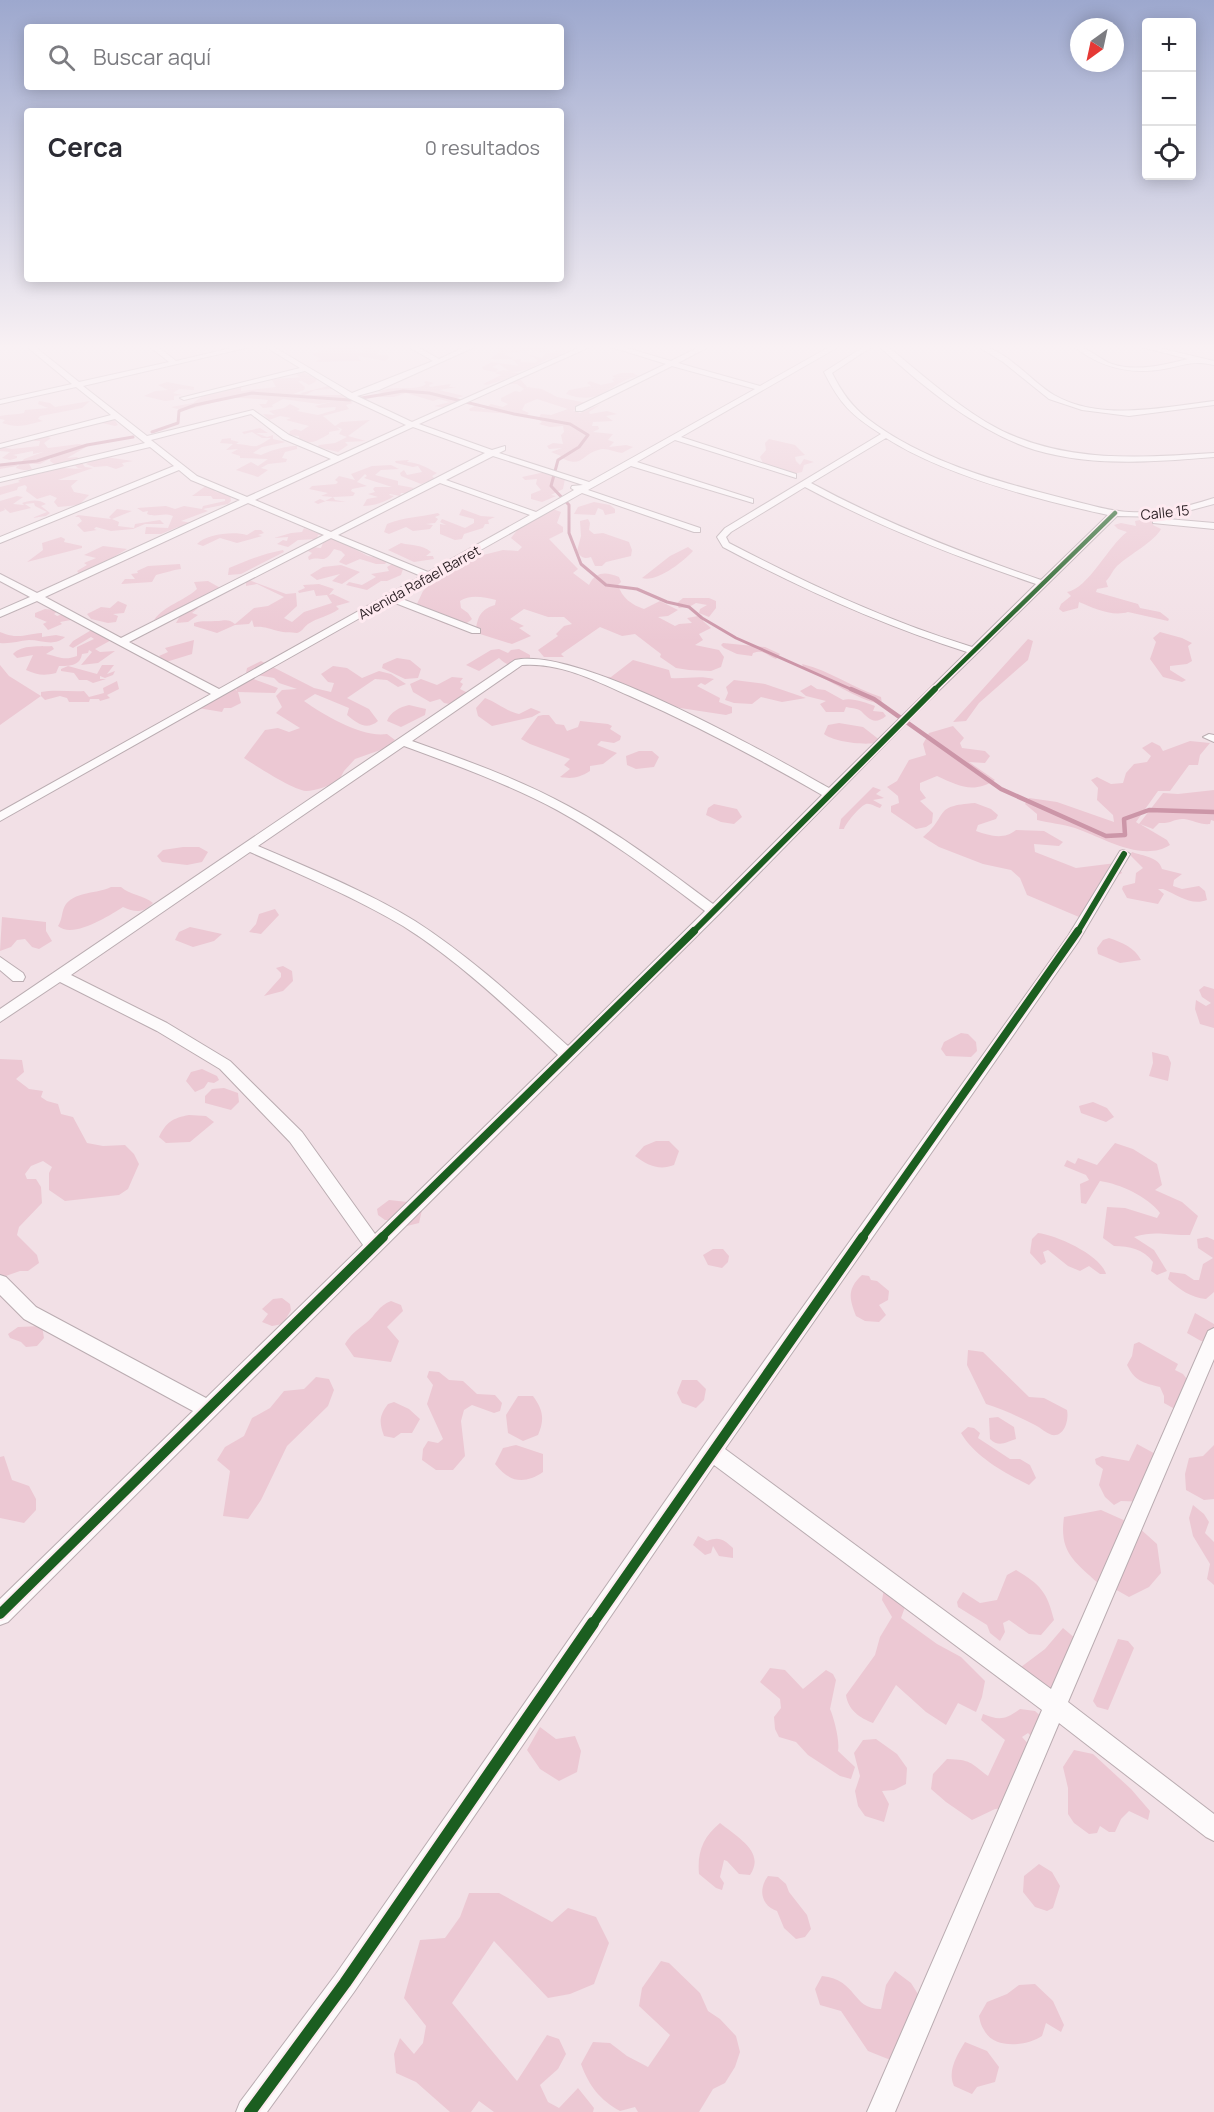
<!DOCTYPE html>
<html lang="es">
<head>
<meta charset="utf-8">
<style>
  :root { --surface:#fff; --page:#f2f2f3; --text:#2b2b33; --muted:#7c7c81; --line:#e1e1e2 }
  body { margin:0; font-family:Manrope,sans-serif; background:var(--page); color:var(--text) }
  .controls { position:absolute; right:18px; top:18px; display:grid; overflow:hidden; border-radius:6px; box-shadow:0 3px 15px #0003 }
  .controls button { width:54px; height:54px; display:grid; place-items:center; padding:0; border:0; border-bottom:2px solid var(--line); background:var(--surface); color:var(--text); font:30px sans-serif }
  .compass { position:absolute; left:1070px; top:18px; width:54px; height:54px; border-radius:50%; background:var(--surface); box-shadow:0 3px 15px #0003; rotate:213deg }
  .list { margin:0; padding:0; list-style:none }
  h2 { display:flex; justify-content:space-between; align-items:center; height:78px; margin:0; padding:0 24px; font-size:26px }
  h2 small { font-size:20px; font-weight:400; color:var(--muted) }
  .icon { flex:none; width:33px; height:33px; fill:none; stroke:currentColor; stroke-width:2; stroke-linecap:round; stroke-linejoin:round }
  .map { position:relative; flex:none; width:1214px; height:2112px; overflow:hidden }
  .search { position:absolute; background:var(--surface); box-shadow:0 3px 15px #0003; left:24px; top:24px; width:540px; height:66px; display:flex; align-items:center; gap:15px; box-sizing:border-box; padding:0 21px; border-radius:6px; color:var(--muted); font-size:22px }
  .panel { position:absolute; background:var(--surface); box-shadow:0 3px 15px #0003; left:24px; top:108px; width:540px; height:174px; border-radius:6px }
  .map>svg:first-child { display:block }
  .green { fill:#ecc8d3 }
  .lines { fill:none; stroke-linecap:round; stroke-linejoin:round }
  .stream-far1 { stroke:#cc96a8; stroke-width:3 }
  .stream { stroke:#cc96a8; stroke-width:4.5 }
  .street-casing { stroke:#baacb1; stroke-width:2 }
  .street { fill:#fdfafb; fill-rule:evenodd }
  .cycleway-far4-casing { stroke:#feeaf0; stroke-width:7 }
  .cycleway-far3-casing { stroke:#feeaf0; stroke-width:9 }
  .cycleway-far2-casing { stroke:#feeaf0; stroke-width:11 }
  .cycleway-far1-casing { stroke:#feeaf0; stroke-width:14 }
  .cycleway-casing { stroke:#feeaf0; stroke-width:16 }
  .cycleway-far4 { stroke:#1b5e20; stroke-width:4.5 }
  .cycleway-far3 { stroke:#1b5e20; stroke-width:6 }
  .cycleway-far2 { stroke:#1b5e20; stroke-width:8 }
  .cycleway-far1 { stroke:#1b5e20; stroke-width:10 }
  .cycleway { stroke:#1b5e20; stroke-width:12 }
  .labels { text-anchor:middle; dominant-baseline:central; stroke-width:6; stroke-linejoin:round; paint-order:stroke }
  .far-street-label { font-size:14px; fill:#291e22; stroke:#feeaf0 }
</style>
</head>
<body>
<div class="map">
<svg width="1214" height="2112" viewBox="0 0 1214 2112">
  <rect width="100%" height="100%" fill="#f2e0e6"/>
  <path class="green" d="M327 346H359L352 350 361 352 366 350 362 348 371 346 372 349 379 351 377 355H388L389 358 385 361 359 356 358 358 361 361 315 362 321 359 312 354 329 349Z
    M486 346 501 347 511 351 521 349 518 346H530L529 348 531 346 551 347 544 350 551 352 569 348 565 349V352L560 353 562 354C555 359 550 357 544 361 535 366 525 372 510 372L518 373 519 375 487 385 483 384 501 375 495 373 503 370 509 371 499 364 492 367 498 369 496 372 484 370 482 367 492 362 519 366 513 360 521 359V362L535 363 538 360 529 355 542 358 545 353 528 349 529 350 503 354 513 358 511 359H490L500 352 496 348H483Z
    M303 372 317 379 315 382 309 385 302 381H298L305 387 304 390 293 394H302L301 393 328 386 334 389 315 390 305 395H353L347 400 353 403 346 405 349 409 323 416 335 426 341 422 370 420 348 436 366 441 345 442 348 445 338 452 317 447 319 445 335 443 347 437 339 434 342 429 337 427 340 430 329 432V434C318 440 310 447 299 438V436L289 435 290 431 295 429 301 431 309 426 286 420 291 418 280 416 269 420 263 414 275 415 269 411 284 408 290 404 300 409 297 411 318 415 335 410 336 407 319 408 315 406 331 402 319 404 283 399 272 405 273 407 263 408 259 404H266L268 400C258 399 245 398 235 398 215 398 191 415 171 407L193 403 207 393 241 386V391L276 387 272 380C281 377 292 379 300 377L296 375Z
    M621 373H633L638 376C607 383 603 407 566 394L569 390 591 386 587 383 590 381 601 385 614 382 612 379 615 378 612 376Z
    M516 380H521L527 387 542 389 557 397 587 403 582 408 573 410 580 413 601 404 589 412 590 414 607 411 617 414 606 416 613 421 593 422 592 426H598L599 429 593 432 613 434 608 440 614 442 609 447 626 445 633 447 622 453C613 452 606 447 598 450 581 455 582 469 560 457L561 456 551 452 562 448 549 449 547 446 553 443 563 444 561 435 564 432 563 426 550 427 539 424 542 422 538 419 541 414 551 415 568 409 537 399 525 404 522 410 529 413 527 415 470 411 469 409 475 406 484 409 491 404 503 407 508 404 501 401V398L515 391 520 392 524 389 517 384H508Z
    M426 381 434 383 429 385 430 387 451 384 449 387H457L439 390 464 396 457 398 459 401 445 408 434 406 450 402 439 399 433 401 406 393 394 397H379L382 393 378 392C394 384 416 392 426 384L424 382Z
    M167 382 194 387V390L179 389 173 393 182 395 174 396V400L165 401 144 396 155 391 168 390 158 385Z
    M39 401 50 403 55 407 90 401 82 408 40 416 38 419 43 421C23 426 18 428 2 423L5 420 0 419V416C8 414 16 415 24 413L25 410 48 408 38 404Z
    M114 419 118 425 115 426 102 423 55 433 48 437 51 438 44 443 48 448 79 444 88 446 67 458 77 457 80 459 99 456 133 461 122 463 124 466 116 469 107 466 94 467 86 464 89 462 85 461 82 463 85 467 93 468 58 480H78L71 486 74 492 89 495 79 505 58 507 54 502 57 498 50 495 37 499 26 491 27 487 25 485 18 487 17 490 0 495V487L20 482 18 481C27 473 44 471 55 468 64 467 74 470 83 468H78L73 464 57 466 50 461 51 458 40 464H29L32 469C26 471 22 470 16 468L17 466 0 469V464L12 462 18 466 24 459 43 452 33 454V451L13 455 17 456V458L10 460 2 458 10 452 0 451V447L12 449 39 446 40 441H34L36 438Z
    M260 428 268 433H256L267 437 273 435V439L286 442 262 447 253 453 261 455C268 451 289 445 297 446V449L285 452 282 458 287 459 286 462 268 464 261 468 268 470 258 477 236 470 251 462 258 466 268 459 240 458V456L231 453 238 449 226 450 233 444 220 443 222 439 231 438V440L239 442 236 444C258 445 251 451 271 438H262L252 432 244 434 242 432Z
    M769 439 795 445 805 455 795 457 796 461 800 465 804 459 814 462 804 465 802 472C789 476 776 469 764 465L760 457 766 450 765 443Z
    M409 460 407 462C420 463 427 468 437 473L432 476 435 479 421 484 401 476 400 473 404 470 407 475 422 472 418 466 413 467 396 463 395 461Z
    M391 465 399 469 381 470 375 475 398 481V485L414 488 406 493H401L400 496 390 494 389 495 394 496C386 502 373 506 363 506L367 499 378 497 368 494 375 492 373 489 375 487H392L364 478 367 476 365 474 357 482 367 486 352 489 351 491 355 493 353 496 333 497 335 500 346 502 326 501 318 504 314 502 320 499 325 501 333 497 321 496 328 493 309 489 312 486 336 484 338 482 335 480 339 476 355 480 351 474 372 466Z
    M545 472 565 479 563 489 551 495 556 496 542 502 531 499V494L541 490 536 484 537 479 525 480 522 477Z
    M207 485 217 489 214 490 216 492 230 494 231 501 228 504 203 509 208 511 181 521 191 523 187 526 178 527 161 534H145L146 527 168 528 173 516C162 512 157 518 147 514L148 511 143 512 137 508 166 506 175 509 184 506 202 509 203 506 225 501V499H213L211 496H192Z
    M17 496 23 497 13 504 24 505 22 503C30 500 39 499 46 504L41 506 50 513 46 516 32 518 47 512 35 506 34 503 25 504 31 508 10 513 4 508 5 510 0 512V501Z
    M594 502 610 505 615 509V513L605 515 603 510 598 508 595 515 574 514 578 507Z
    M550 508 561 512 557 523 563 527V532L549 539 578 569 573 573 589 585C596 571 606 572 619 577L621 582 618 585C622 598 632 605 644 609L660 601 678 610 668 616 658 617 675 626 679 624 692 623 687 618 698 616 703 619V621L711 628 699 634 703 640 695 645 719 650 724 657 721 667 711 671 689 670 676 668 660 657 661 654 635 634 622 636 600 627 561 654 564 657H544L538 650 558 636 556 634 564 626 572 624 564 617H548L524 609 510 619 524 626 519 628 531 636 512 644 480 634 476 629C478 615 482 609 495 605L496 600C484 597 470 594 460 601L461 608 468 613 472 619C455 636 431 617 416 606L423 591 434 580 433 576 454 568 471 558 503 550 518 551 522 547 511 538 518 529Z
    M117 509 132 511 112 519 119 522 118 526 134 528 135 524 160 520 164 524H145L133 529 111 531 96 527 94 529 97 530 84 532 77 525 82 521 79 517H75L78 515 111 519 109 517Z
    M462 509 481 516 495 517 488 520 489 524H485L483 528 464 534 462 539 455 540 440 534V524L446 525 440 522 442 519 465 528 474 523V519L459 515Z
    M438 513 440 515 435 517 438 519 435 523 426 524 433 525 430 529 413 531 406 527 389 534 384 532 387 524C403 517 421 517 438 513Z
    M588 519 590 523 589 530 594 534 603 533 629 542 632 550 631 556 606 562 602 566H595L591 557C584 559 581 558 577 551L581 536 580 521Z
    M1145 519 1154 522 1153 525 1161 529C1155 541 1129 555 1117 566 1112 571 1111 576 1106 581L1108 587 1097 589 1096 592 1138 604 1140 608 1160 612 1169 619 1168 621 1128 612C1112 617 1093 608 1079 602L1078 608 1063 612 1059 609 1061 604 1071 596 1067 592C1088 589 1109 545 1127 532L1118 529 1114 525 1121 523 1136 526 1135 521Z
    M304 528 325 536 318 535 317 539 298 540 288 547 277 544 283 540 287 541 288 537 274 538 291 533 302 532Z
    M255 530H261L264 533 258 535 262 536 237 543 220 538 203 546 197 544C206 534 234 531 247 535Z
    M61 537 65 539 64 542 82 546V548L27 562 43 550 42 543Z
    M333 538 368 556 389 560 385 564H376L360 559 346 565 339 562 345 555 341 551 334 549C323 566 322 555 309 560L308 557 312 553 308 551 313 547 321 548 323 543Z
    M401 543C412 546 422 544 431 552L426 556H433L434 559 414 562 388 550Z
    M103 546 127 549 112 558 114 560 80 575 77 571 87 565 84 563 96 558 84 555Z
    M688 547 693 551C683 562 656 583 642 578L670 556Z
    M283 550 284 552 241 574 228 575 229 568C246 561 262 554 283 550Z
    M180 564 181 569C172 570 165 573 156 575L152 582 121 584 125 579H135L131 574 138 573 137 571 148 566Z
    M392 564 403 569 401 575 387 581H381L367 590 346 585 349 582 362 585 376 577 371 574 389 571 387 567Z
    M341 565 360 572 342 584 332 581 340 574 317 580 310 575 323 567Z
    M249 580 286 594 296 593 297 606 284 618 292 622 304 612 332 603 327 595 316 596 314 590 299 593 298 591 305 588 303 585 319 584 334 589 329 595 333 594 350 602 336 606 339 609C329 616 317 618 308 624 303 628 303 631 297 633 290 632 285 633 278 631 269 629 264 626 254 627L252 620 249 624 235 625 217 633 194 626V623C204 620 206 622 215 621 224 621 228 618 235 624L254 608 268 606 284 597 257 584 246 586V581Z
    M208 581 224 590 193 608H198L192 613 198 615 188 622 176 623 180 616 176 612 154 620C165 605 184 601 197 589L194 582Z
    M683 598H709L716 601V608L709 617 699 613 700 609 707 605 696 603 689 607 679 608 676 604Z
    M118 601 127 605 124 613 113 614 118 616 116 622 108 623 91 619 87 614 101 607 110 608Z
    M45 609 55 610 57 612 54 614 57 616 66 613 73 615 71 620 60 622 62 624 48 630 43 624 56 617 47 622 35 617V613Z
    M93 629 115 638 95 649 100 652 115 651 98 663 81 665 92 652 89 650 88 653 82 654C80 666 70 666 59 666L56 673C44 676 37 675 26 670L33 655 17 658 13 654C22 644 40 647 52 646L54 649 46 654C60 657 64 661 77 656V647L94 639 91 637 73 648 69 646 73 641Z
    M0 632C19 640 25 634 42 633V637L56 635 65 637C54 647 42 640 29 640 19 641 10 644 0 643Z
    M1160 632 1182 638 1192 643 1188 646 1192 661 1187 664 1170 666V670L1186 680 1182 682 1163 677 1150 659 1156 642 1153 638Z
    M1028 639 1033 641 1028 660 979 703 966 721 953 722Z
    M194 640 192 654 166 662 159 656 168 652 165 648Z
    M723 643 765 647 780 654 776 659C766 655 764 649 753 653L752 656 737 654 724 648 721 645Z
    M499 649 508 653 511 650 519 649 530 655V662L524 666 519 664C510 667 505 664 499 658L479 671 466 665 491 650Z
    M397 658 410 660 421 669 418 678 405 679 382 668 383 664Z
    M633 660 669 670 671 678C686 679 700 675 714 679L705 685 701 683 697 686 720 698 719 702 732 707V713L726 715 667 706 595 681 599 676 611 677Z
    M261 661 314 688 331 692 334 683 328 682 321 674 333 666 347 668 362 678 379 671 391 674 406 684 398 687 387 680 375 679 347 698 369 709 378 721C366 731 357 723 347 715L349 708 315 694 304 701C324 715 362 738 387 734L395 740 386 748 355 759 344 771 338 782C329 785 316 791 306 791 293 790 256 766 244 758L265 730 278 728 289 732 300 728 276 713 282 707 276 696 282 690 297 689 279 683 274 678 246 673 247 668Z
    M802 664C831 671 853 688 881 697L882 704C855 700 830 679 804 669Z
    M0 665 9 676 41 696V692C55 689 70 692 84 691L89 697 104 693 103 688 117 681 119 689 107 695 110 698 100 701 99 699H90L89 702H69L67 698 60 696 45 700 41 696 0 725Z
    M102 665H114L107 674 115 671 113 675 105 678 100 676V679H106L93 683 87 680H79L74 673 61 671V669L68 666 97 674Z
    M242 675 278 688 275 693 238 692 241 703 231 708H224L222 712 198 708 234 688 237 691 236 688 240 685 237 682 238 677Z
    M452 677 463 678 460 682 463 684 460 689 470 694 455 705 444 703 440 699 430 702 413 692 410 684 421 679 437 685Z
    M734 680 765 684 806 698 782 702 761 697 752 704 734 703 725 700 728 693 726 687Z
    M811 685 817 689 825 690 843 700C851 697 867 703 875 706L873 711 883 712 886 716C874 726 868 718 861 711 857 708 850 708 846 707L844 712H826L820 704 826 701 806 696 800 691Z
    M485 698C498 703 506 711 519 714L531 708 541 712 532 717 492 726 478 716 476 708Z
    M409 705 426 709 425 715 401 727 387 721C390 712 400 707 409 705Z
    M543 715H549L556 724 564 725 567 731 578 727 580 721 608 724 612 726 610 729 621 736 620 740 614 743 601 741 597 745 617 753 603 764 590 766V771C579 778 572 779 560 777L570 769 564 765 570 759 530 744 521 739 538 716Z
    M839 723 863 727 881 741C872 747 833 742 824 734L828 725Z
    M953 726 964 738 960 743 962 748 985 751 990 756 985 763 969 762 995 780C973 794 959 786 937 776L920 783V790L926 798 920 801 933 813 932 823 926 827 916 829 891 812V806L899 803 898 796 887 787 897 781 909 760 926 755 923 744 929 733Z
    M1190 741 1210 743 1200 755 1198 765H1189L1170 791H1158L1136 822 1139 824 1163 793 1178 794 1214 790V821L1211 820 1210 824C1200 825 1193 820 1184 819 1175 818 1171 824 1159 823L1153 829 1140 824 1167 840 1170 845C1142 863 1102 837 1075 828 1063 824 1049 823 1037 820V814L1025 804 1029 798 1057 802 1114 822 1113 815 1097 800 1098 788 1091 780 1097 777 1111 784 1123 783 1126 773 1134 764 1147 762 1151 756 1142 748 1152 742 1160 746 1163 751Z
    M639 751H652L659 757 654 767 636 769 627 765 626 756Z
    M873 787 881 790 876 794 884 798 873 800 882 805 880 808C876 807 870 803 866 804 861 805 845 824 844 829H839L841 819Z
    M975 803 991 809 998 815 996 819 978 825 976 831C990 836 1004 840 1016 830L1044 831 1063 842 1059 846 1034 844 1035 852 1076 868 1116 863 1122 873 1110 879 1079 917 1027 895 1020 878 1011 870 983 864 939 847 923 837C950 815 931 806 975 803Z
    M714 804 737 809 742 817 734 824 721 822 706 815 708 808Z
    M183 847H199L208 852 202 862 187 865 162 862 157 856 163 850Z
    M1132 852C1143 856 1159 857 1162 869L1182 874 1174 880 1173 886 1182 889 1199 886 1205 891 1207 900C1191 906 1178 895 1163 889H1158L1164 894 1158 904 1127 898 1122 889 1123 886 1135 883 1136 873 1143 868 1130 855Z
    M111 887H121C130 895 143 895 153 903 143 913 136 913 123 907 109 916 73 939 58 926 63 919 61 911 66 904 77 891 97 894 111 887Z
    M275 909 279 915 261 934 249 932 256 924 259 914Z
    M2 917 46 922V931L52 941 39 949 32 947 25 939 17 940 11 947 0 951Z
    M190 927 222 934 214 941 193 947 175 940 179 932Z
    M1109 938C1123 943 1134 947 1141 960L1120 963 1098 954 1097 948 1103 940Z
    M283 966 292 971 293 981 283 991 264 996 281 977V973L276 968Z
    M1204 986 1214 989V1028L1200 1024 1195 1009 1196 1000 1206 1006 1211 1003 1202 997 1199 990Z
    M961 1033 968 1034 976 1042 977 1051 971 1057 946 1056 941 1049 944 1042Z
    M1152 1052 1168 1056 1171 1063 1168 1081 1149 1076 1153 1063Z
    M0 1059 22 1060 24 1072 16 1079 29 1089 43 1091 41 1097 47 1101 58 1104 61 1114 73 1117 87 1143 103 1146 125 1145 134 1154 139 1164 128 1189 119 1195 65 1201 49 1190V1173L52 1167 43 1161 31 1166 25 1174 27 1179H36L41 1187 42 1203 19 1227 17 1235 37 1255 39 1263 28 1271H20L0 1278Z
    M202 1069 217 1076 219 1080 214 1083 208 1082 204 1088 195 1092 186 1081 191 1072Z
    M224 1088 238 1093 239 1102 231 1110 205 1103V1096L212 1089Z
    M1093 1102 1107 1108 1114 1117 1106 1122 1081 1113 1079 1106Z
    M189 1115 206 1116 214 1122 190 1142 166 1143 159 1137C166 1122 173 1118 189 1115Z
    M656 1141H669L679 1151 674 1165C659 1171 647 1165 635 1156L644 1146Z
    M1115 1143 1133 1149 1157 1164 1162 1185 1155 1190 1182 1202 1198 1216 1190 1235C1167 1236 1157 1230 1134 1237L1154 1250 1167 1271 1157 1275 1151 1271 1153 1262C1143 1249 1130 1246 1114 1246L1103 1238 1107 1207 1125 1208 1157 1218 1160 1213C1147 1196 1120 1184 1100 1181L1086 1204 1081 1203 1080 1184 1089 1180 1086 1175 1064 1166 1067 1160 1075 1164 1078 1158 1097 1165Z
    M389 1200 417 1203 422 1210 419 1223 407 1226 400 1220H385L378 1215 377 1209Z
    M1038 1233C1056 1235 1101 1255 1106 1274H1100L1089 1266 1080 1271 1068 1266 1048 1250 1043 1252 1046 1262 1041 1265 1030 1253 1032 1239Z
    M1207 1237 1214 1240V1292L1206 1299C1191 1298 1179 1289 1168 1279L1170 1272 1185 1274 1194 1280H1199L1203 1264 1213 1258 1198 1248 1197 1239Z
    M713 1249H723L729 1256 728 1262 722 1268 708 1265 703 1255Z
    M862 1275 869 1276 871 1280 877 1281 889 1291 888 1300 879 1305 886 1315 879 1322 865 1321 856 1316C849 1298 847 1289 862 1275Z
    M282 1298 290 1304 291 1310 283 1324 272 1326 262 1322 268 1314 262 1309 273 1299Z
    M391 1301 401 1305 403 1311 387 1327 399 1341 391 1362 354 1357 345 1344C351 1334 356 1331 366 1323 376 1315 378 1306 391 1301Z
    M1195 1313 1214 1324V1339L1212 1342 1201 1341 1187 1333Z
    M42 1326 44 1338 37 1346 26 1347 21 1342 10 1338 8 1334 18 1327Z
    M1139 1342 1178 1364 1175 1370 1183 1374 1193 1387 1186 1407 1173 1408 1164 1403V1396L1160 1387C1143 1383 1135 1381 1127 1365L1132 1356 1134 1344Z
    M968 1350 983 1352 1029 1397 1044 1398 1067 1410C1069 1419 1065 1437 1052 1435 1046 1433 1041 1428 1035 1425 1019 1417 1003 1409 986 1404L967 1365Z
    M429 1371 439 1372 449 1380 463 1381 477 1394 495 1395 502 1403 500 1411 494 1413 472 1405 464 1410 461 1421 465 1456 453 1470H436L422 1460 423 1449 428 1441 438 1443 443 1439 427 1404 433 1385 427 1377Z
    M316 1377 329 1379 334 1390 328 1406 287 1446 261 1500 248 1519 223 1516 230 1471 217 1460 225 1447 244 1436 252 1418 270 1408 284 1391 304 1389Z
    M682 1380H697L706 1389 704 1400 696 1408 682 1403 677 1393Z
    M518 1396H533C543 1410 545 1419 538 1435L523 1441 508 1433 506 1415Z
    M394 1402 409 1409 420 1419 412 1433H401L394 1438 384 1436C379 1422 379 1416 388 1404Z
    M998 1417 1014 1427 1016 1439C1006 1442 999 1448 990 1439L989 1418Z
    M968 1427 974 1428 980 1433 978 1438 1010 1459H1020L1030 1465 1036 1478 1029 1485C1005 1473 975 1457 961 1433Z
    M1137 1444 1161 1457 1163 1478 1159 1492 1152 1494 1149 1502 1121 1501 1114 1505 1105 1497 1099 1485 1103 1469 1096 1464 1095 1459 1102 1456 1129 1461Z
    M516 1445 543 1454V1472C524 1485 509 1482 495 1464L503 1448Z
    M1214 1445V1499L1204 1500 1186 1490 1185 1474 1189 1458 1203 1456Z
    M4 1456 12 1480 29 1486 36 1499V1510L24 1523 0 1518V1457Z
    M1193 1505 1204 1514 1209 1522 1205 1533 1214 1542V1585L1207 1579 1210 1564 1193 1536 1189 1518Z
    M1101 1510 1137 1526 1157 1544 1161 1573 1149 1587 1129 1597 1104 1583H1098C1074 1561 1059 1552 1064 1517Z
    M698 1536 707 1541C720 1536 724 1540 733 1548V1558L719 1556 713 1546 711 1553 705 1555 693 1545Z
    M1016 1570C1041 1585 1047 1592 1054 1620L1041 1635 1029 1634 1009 1620 1003 1623 1005 1632 1000 1641 990 1633 987 1625 958 1607 957 1602 963 1592 980 1603 997 1600 1007 1575Z
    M884 1589 905 1607 901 1618 937 1644 961 1657 985 1681 982 1697 976 1712 958 1703 946 1725 926 1712 896 1685 873 1723C860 1718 848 1710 846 1695L875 1655 880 1637 892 1617 882 1600Z
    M1063 1628 1076 1639 1053 1687 1039 1694 1019 1679 1021 1667 1045 1649Z
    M1118 1639 1128 1641 1134 1648 1108 1710 1097 1707 1093 1701Z
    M770 1668 785 1670 803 1689 826 1670 833 1674 836 1680 830 1709C834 1718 840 1741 838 1751L855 1767 851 1779 840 1776 808 1755 796 1742 779 1737 775 1729 774 1717 781 1708 780 1699 760 1682Z
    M1020 1709 1035 1711 1054 1728 1038 1743 1028 1733 1022 1737 1031 1747 1007 1808 995 1809 972 1820 946 1802 931 1789 933 1774 947 1759C972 1760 969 1762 988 1776L1005 1740 981 1720 983 1714C1000 1721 1006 1719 1020 1709Z
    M540 1727 556 1739 575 1736 581 1751 577 1772 559 1781 540 1769 527 1750Z
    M876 1739 897 1754 907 1768 906 1784 894 1790 882 1791 889 1804 884 1822 865 1816 858 1806 855 1791 860 1776 854 1753 863 1740Z
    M1074 1750 1093 1754 1131 1789 1150 1811 1148 1820 1129 1811 1121 1819 1115 1832H1109L1100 1826 1097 1833 1089 1834 1074 1823 1068 1814V1788L1063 1767Z
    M720 1823C737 1837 766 1852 750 1875L739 1874 727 1861 724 1860 720 1877 724 1883 722 1890 716 1888 699 1874C697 1852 703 1837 720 1823Z
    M1039 1864 1052 1872 1060 1886 1053 1908 1047 1911 1035 1907 1023 1892 1024 1876Z
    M768 1876 778 1877 786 1884 789 1892 807 1915 811 1929 805 1937 796 1939 784 1928 777 1911C761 1906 758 1889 768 1876Z
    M469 1893H499L552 1922 568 1908 596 1917 609 1943 594 1984 570 1994 548 1998 494 1941 452 2003 517 2081 547 2035 559 2039 566 2054 558 2069 540 2085 548 2102 559 2108 578 2088 594 2108 593 2112H494L479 2101 471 2112H450L416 2082 396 2073 394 2054 400 2038 414 2054 423 2043 426 2026 404 1998 420 1940 445 1938 460 1917Z
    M661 1961 669 1963 700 1993 708 2011 720 2019 736 2036 740 2052 735 2067 725 2083 713 2089 699 2112H638L635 2107 620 2111C600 2100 589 2086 581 2064L593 2042 610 2043 627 2056 648 2067 670 2035 639 2006 642 1988Z
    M895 1971 911 1983 923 2002 893 2061 868 2051 841 2011 820 2005 815 1989 822 1976C858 1980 851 2009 881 2009L886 1985Z
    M1035 1984 1053 2001 1064 2025 1061 2032 1046 2023 1042 2036C1027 2046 994 2050 984 2030 981 2026 980 2021 979 2016L987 2002 1007 1994 1019 1985Z
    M965 2042 987 2051 999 2067 995 2082 977 2087 972 2094 954 2086C947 2071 957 2055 965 2042Z"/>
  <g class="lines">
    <path class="stream-far1" d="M152 432 178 423 179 411 195 405 252 393 350 400 403 391 429 393 514 414 570 424 588 435 579 447 558 460 551 486 569 505V533L581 564 606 585 637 589 667 602 689 607 702 618 736 638 855 691
      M0 465 37 461 87 445 133 437"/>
    <path class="stream" d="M851 689 874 699 1001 789 1106 836 1125 835 1124 819 1149 810 1214 812"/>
    <defs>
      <path id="street" d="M26 346H34L79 382 169 362 149 346H157L176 361 240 346H254L83 386 147 436 253 410 289 435 338 456 406 425 348 398 305 371 184 400 180 398 300 368 264 346H272L352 393 433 361 407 346H416L439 359 467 346H477L379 390 357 396 412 422 583 346H592L419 424 492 450 505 446V450L499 453 589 482 755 389 672 366 582 411H576V407L666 364 608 346H620L671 361 701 346H710L678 363 760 386 831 346H840L681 437 796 474V478L675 440 637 462 753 499V503L631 466 588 490 700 528V532H694L582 493 397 597 480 629V633H472L390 601 0 821V812L211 694 37 601 0 617V610L30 597 0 581V574L37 593 240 500 191 480 179 470 0 543V537L174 466 150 447 0 482V478L145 443 115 419 0 448V444L111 415 76 387 0 404V400L72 384ZM251 414 283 439 331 459 247 497 197 476 151 440ZM413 427 485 453 331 532 255 500ZM493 456 583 485 572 486 571 488 574 490 536 512 446 480ZM440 483 530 515 428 572 338 535ZM248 503 324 535 121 638 45 597ZM331 538 421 576 219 689 129 642Z
        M865 346H873L832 373C841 391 851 406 868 419 924 462 999 482 1066 499 1087 504 1108 511 1129 512 1160 514 1185 507 1214 498V504L1165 517 1117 516 917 712 719 914 8 1622 0 1625V1599L193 1411 24 1319 0 1295V1275L6 1277 36 1307 206 1398 363 1245 290 1142 220 1069 157 1031 60 982 0 1022V1009L515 660C579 646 768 754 829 788L967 652C882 625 802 589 723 547L717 537 725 528 881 434C851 415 840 404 824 372ZM886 438C945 476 1039 500 1108 515L1041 580C962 553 885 523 811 483ZM805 487C879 527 957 557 1036 584L972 647C887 621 808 584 729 543L726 537 731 532ZM522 665C560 662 596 681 630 696 696 725 760 759 822 795L713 904C666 869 620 834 568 806 519 779 465 760 412 741ZM404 746C456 765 508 784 557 810 610 839 658 876 705 911L568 1046C519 1002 471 957 415 921 366 891 311 869 258 846ZM250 852C301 875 354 897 403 926 460 962 509 1009 558 1055L375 1234 302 1132 230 1061 167 1023 71 975Z
        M879 346H887C919 372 950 400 986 422 1056 464 1136 458 1214 453V457C1155 462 1093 467 1035 450 980 433 921 386 879 346Z
        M977 346C1004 346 1031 382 1054 395 1102 422 1163 407 1214 401V405L1129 416 1082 410 1049 399 1003 362Z
        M1073 346C1088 346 1098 359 1112 364 1136 372 1164 365 1188 359L1138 346H1151L1214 361V365C1193 360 1185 365 1164 369 1130 375 1101 368 1073 346Z
        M1156 518 1214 523V529L1153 523V519Z
        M1209 734 1214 735V742L1203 737Z
        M1124 850 1130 854 1078 942 725 1449 1051 1689 1208 1331 1214 1328V1359L1068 1702 1214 1814V1841L1206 1837 1059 1723 895 2112H867L1042 1710 714 1465 354 1992 267 2112H236L240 2102 336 1974 705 1444 1068 936 1120 851Z
        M0 957 23 973 25 977 23 981H13L0 970Z"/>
    </defs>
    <use href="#street" class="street-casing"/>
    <use href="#street" class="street"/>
    <defs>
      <path id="cycleway-far4" d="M933 691 1115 513"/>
      <path id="cycleway-far3" d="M692 933 935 689
        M1077 933 1124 854"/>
      <path id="cycleway-far2" d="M381 1238 694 931
        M862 1238 1078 931"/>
      <path id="cycleway-far1" d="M0 1614 383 1237
        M592 1625 863 1237"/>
      <path id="cycleway" d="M250 2112 345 1983 593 1623"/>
    </defs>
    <use href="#cycleway-far4" class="cycleway-far4-casing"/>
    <use href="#cycleway-far3" class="cycleway-far3-casing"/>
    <use href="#cycleway-far2" class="cycleway-far2-casing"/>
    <use href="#cycleway-far1" class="cycleway-far1-casing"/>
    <use href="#cycleway" class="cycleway-casing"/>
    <use href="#cycleway-far4" class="cycleway-far4"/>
    <use href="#cycleway-far3" class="cycleway-far3"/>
    <use href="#cycleway-far2" class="cycleway-far2"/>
    <use href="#cycleway-far1" class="cycleway-far1"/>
    <use href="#cycleway" class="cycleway"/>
  </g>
  <linearGradient id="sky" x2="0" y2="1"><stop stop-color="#9da8ce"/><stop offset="0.54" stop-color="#f9f1f4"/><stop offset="1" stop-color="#f9f1f4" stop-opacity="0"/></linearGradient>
  <rect width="1214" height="642" fill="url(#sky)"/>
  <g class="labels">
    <g class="far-street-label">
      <text transform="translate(1165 512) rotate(-6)">Calle 15</text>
      <text transform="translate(419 582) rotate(-29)">Avenida Rafael Barret</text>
    </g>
  </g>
</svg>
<div class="controls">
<button>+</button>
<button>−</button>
<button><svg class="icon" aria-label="locate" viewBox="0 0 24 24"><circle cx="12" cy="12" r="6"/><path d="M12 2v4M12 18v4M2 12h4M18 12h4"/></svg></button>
</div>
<svg class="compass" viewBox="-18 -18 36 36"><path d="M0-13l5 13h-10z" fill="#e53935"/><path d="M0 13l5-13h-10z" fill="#7c7c81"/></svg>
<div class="search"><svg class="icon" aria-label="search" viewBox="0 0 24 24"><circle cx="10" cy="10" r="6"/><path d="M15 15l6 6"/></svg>Buscar aquí</div>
<section class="panel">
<h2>Cerca<small>0 resultados</small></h2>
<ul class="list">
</ul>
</section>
</div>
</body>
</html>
